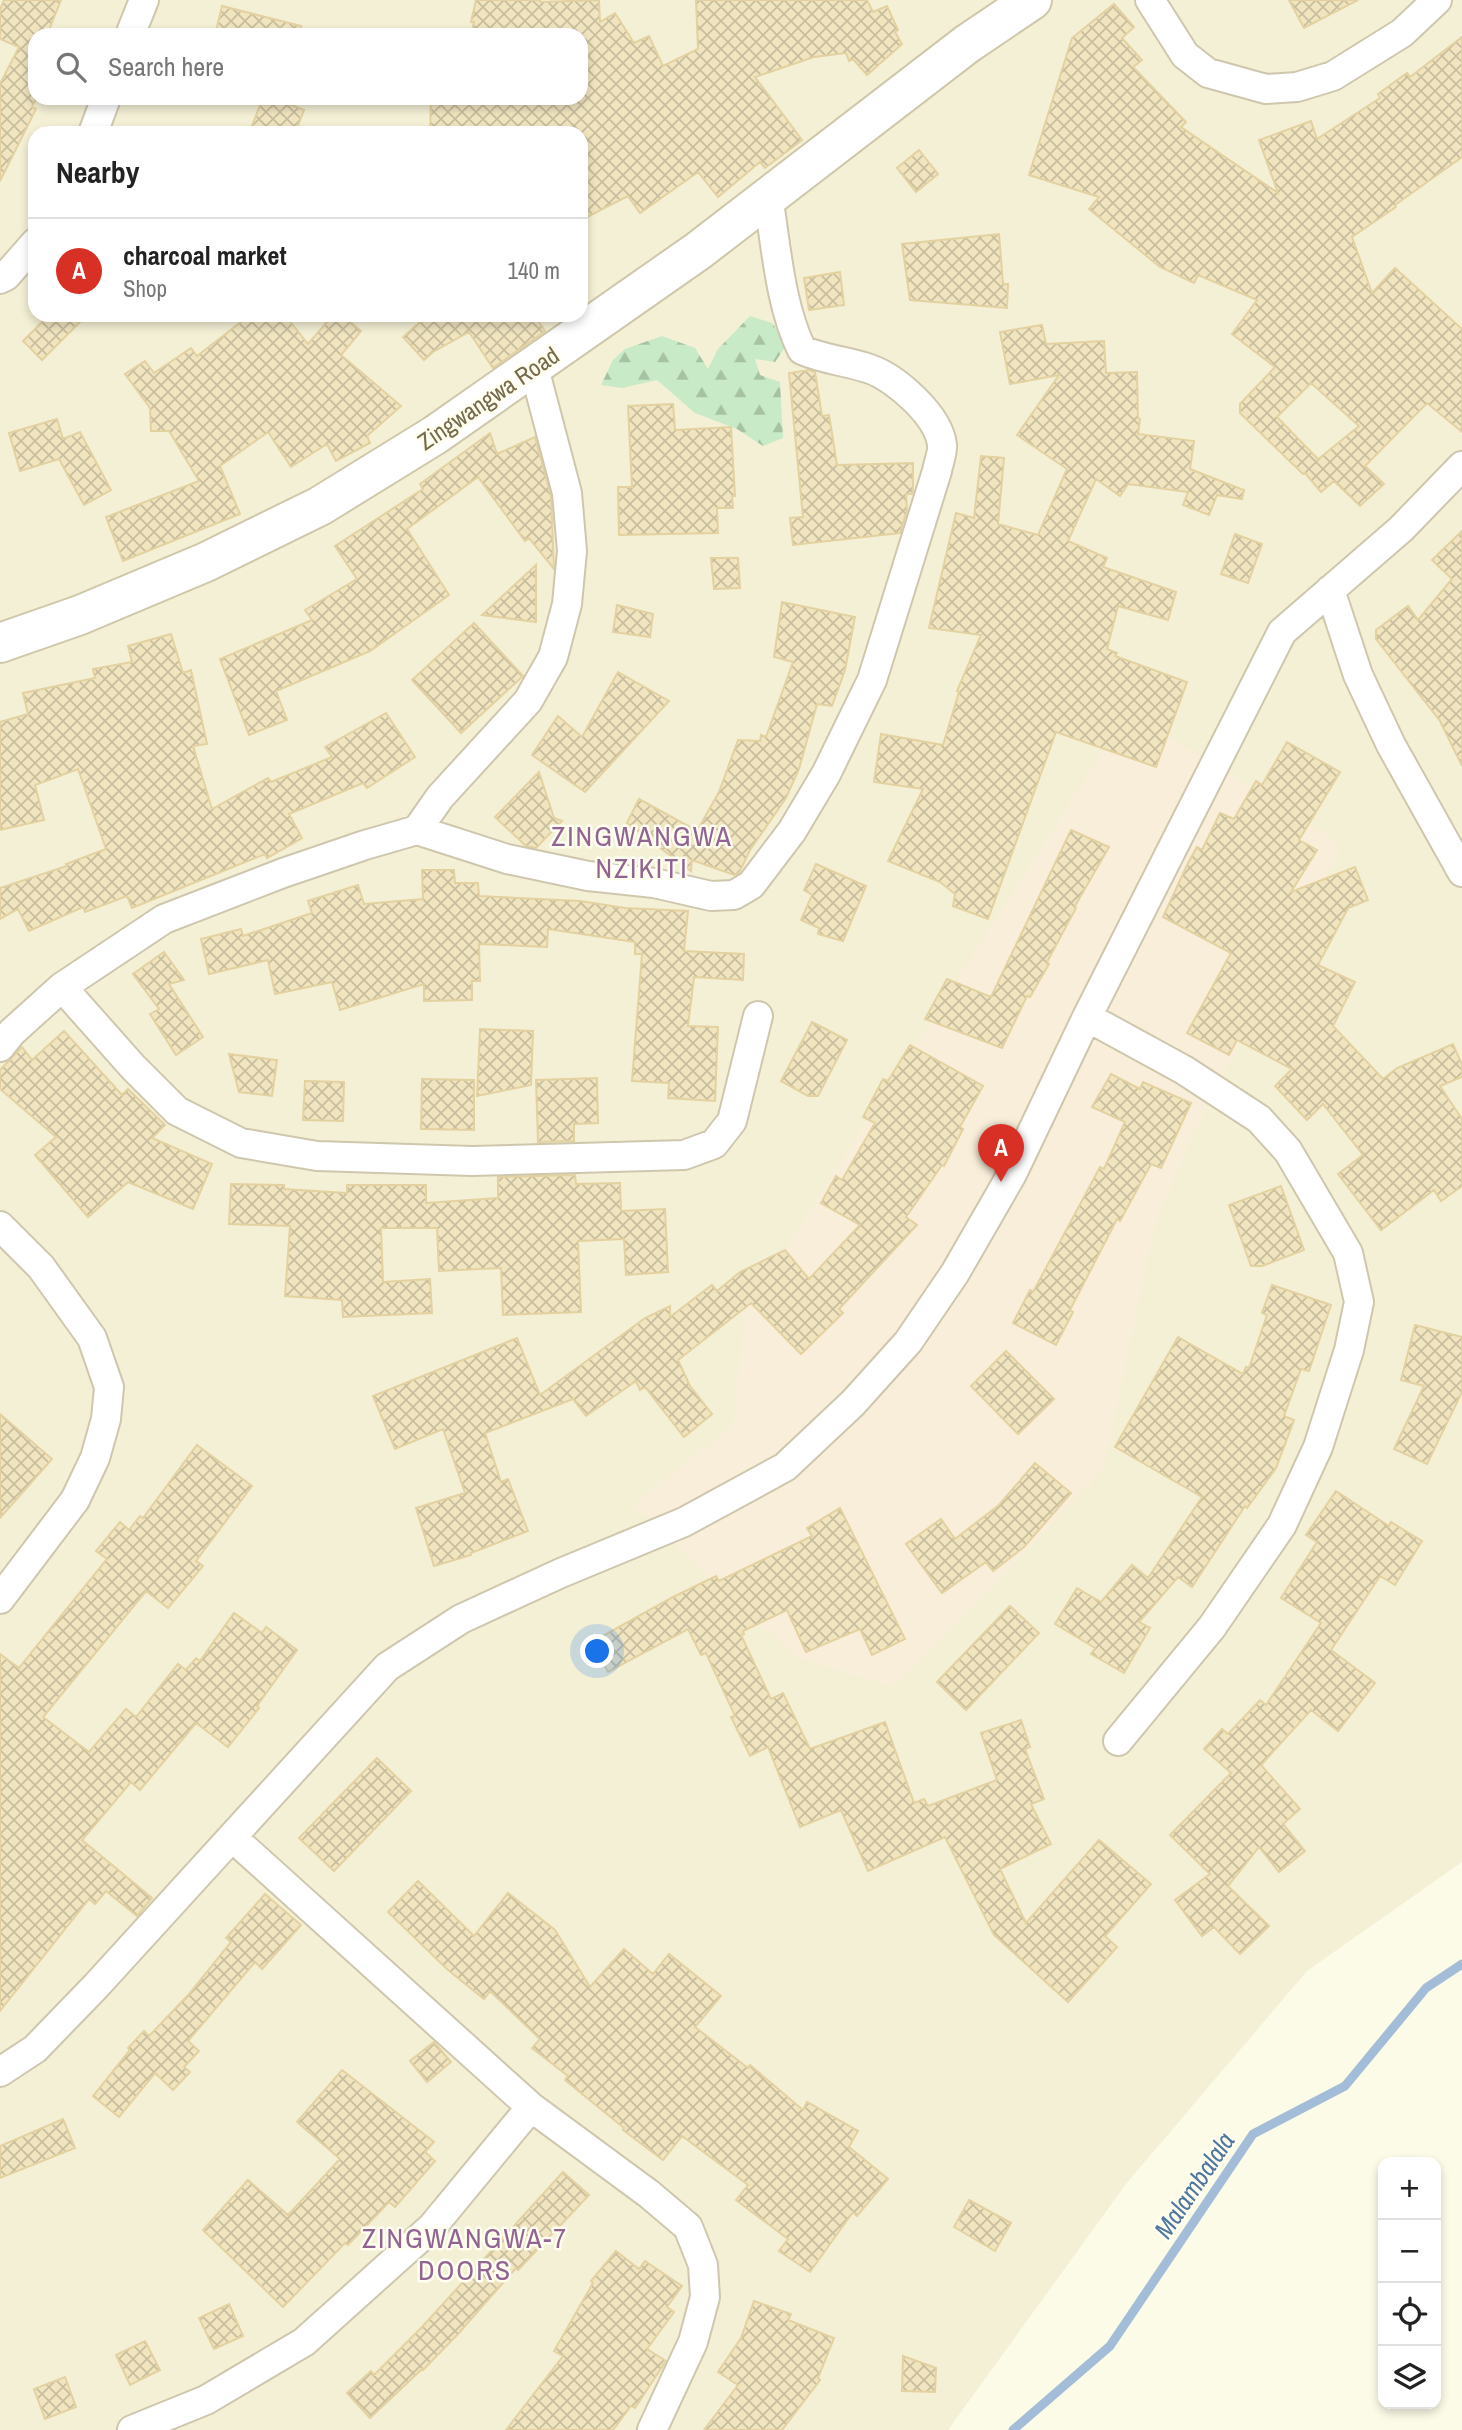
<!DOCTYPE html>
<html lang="en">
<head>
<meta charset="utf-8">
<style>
  :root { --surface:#fff; --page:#f6f6f6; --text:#222; --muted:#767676; --line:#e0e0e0; --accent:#d93025 }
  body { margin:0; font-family:"Archivo Narrow",sans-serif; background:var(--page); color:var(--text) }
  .controls { position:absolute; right:21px; bottom:21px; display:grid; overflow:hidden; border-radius:14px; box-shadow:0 4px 10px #0003 }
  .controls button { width:63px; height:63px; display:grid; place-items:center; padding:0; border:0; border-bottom:2px solid var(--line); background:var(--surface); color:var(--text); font:35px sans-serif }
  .you { position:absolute; left:598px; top:1652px; width:24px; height:24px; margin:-18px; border:5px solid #fff; border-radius:50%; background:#1a73e8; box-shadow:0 0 0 10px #1a73e833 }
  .badge { display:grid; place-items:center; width:46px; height:46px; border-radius:50%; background:var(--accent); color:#fff; font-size:23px; font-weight:700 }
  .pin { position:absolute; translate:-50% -58px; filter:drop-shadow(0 2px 4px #0008) }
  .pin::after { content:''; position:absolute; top:37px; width:24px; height:21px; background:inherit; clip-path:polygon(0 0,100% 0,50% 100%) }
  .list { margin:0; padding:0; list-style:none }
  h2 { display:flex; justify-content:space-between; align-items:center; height:91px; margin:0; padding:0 28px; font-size:30px }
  h2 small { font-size:23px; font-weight:400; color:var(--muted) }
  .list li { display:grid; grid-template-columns:46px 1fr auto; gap:21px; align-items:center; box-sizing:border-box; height:105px; padding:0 28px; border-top:2px solid var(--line) }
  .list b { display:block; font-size:26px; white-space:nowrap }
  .list p { margin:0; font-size:23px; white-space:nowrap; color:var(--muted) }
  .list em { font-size:23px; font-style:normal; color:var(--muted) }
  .icon { flex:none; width:38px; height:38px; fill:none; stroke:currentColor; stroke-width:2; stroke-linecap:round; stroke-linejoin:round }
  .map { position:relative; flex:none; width:1462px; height:2430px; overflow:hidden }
  .search { position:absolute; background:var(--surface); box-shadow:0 4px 10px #0003; left:28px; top:28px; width:560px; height:77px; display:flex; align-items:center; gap:18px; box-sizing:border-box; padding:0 24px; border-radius:21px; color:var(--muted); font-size:26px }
  .panel { position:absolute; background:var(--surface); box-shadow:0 4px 10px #0003; left:28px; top:126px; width:560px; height:196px; border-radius:21px }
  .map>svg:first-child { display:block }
  .residential { fill:#f4f0d6; fill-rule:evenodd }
  .commercial { fill:#f9eed9 }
  .forest { fill:url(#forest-firs) }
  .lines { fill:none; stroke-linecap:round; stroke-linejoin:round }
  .stream { stroke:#a3bdd8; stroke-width:9 }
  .building { fill:url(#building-cross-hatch); stroke:#e4d1a0; stroke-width:2; fill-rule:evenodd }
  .street-casing { stroke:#cec7ae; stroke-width:32 }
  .secondary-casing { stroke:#cfc7a9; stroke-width:42 }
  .street { stroke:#fff; stroke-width:28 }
  .secondary { stroke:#fff; stroke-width:38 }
  .labels { text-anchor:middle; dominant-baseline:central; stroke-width:5; stroke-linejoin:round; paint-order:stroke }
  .street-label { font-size:24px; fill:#766a4c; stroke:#fffeef }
  .water-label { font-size:26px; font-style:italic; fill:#4f769e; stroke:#fffeef }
  .quarter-label { font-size:28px; letter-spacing:2px; fill:#926492; stroke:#fffeef }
</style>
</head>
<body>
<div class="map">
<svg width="1462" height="2430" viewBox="0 0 1462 2430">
  <defs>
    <pattern id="forest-firs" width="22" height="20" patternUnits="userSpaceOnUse" patternTransform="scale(1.75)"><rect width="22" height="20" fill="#c8eac6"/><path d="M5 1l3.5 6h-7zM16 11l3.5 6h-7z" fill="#a7c2a3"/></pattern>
    <pattern id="building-cross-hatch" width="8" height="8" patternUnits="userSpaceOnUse" patternTransform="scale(1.75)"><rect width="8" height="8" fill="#f1e5c0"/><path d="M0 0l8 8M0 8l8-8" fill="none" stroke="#c8be9e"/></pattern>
  </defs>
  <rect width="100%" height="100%" fill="#fcfbe8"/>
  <path class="residential" d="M0 0H1462V1862L1307 1971 1126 2184 948 2430H0ZM35 35H581V98H35ZM35 133H581V315H35Z"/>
  <path class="commercial" d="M1128 711 1342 845 1192 1136 1154 1228 1104 1470 894 1687 795 1657 632 1505 733 1424 744 1314Z"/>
  <path class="forest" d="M750 316 772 323 788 343 775 362 755 359 760 375 780 382 783 438 763 446 737 429 695 413 657 380 622 388 601 385 613 360 625 349 662 336 695 348 708 369 718 349Z"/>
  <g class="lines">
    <path class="stream" d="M1013 2430 1110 2346 1253 2134 1345 2086 1426 1988 1462 1964"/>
  </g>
  <path class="building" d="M4 0H61L47 35H35V101L32 107 36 109 0 181V84L19 47 0 39V10Z
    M476 0H540V2L599 0 600 22 615 13 634 43 649 36 663 66 698 49 696 0H867L873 12 887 6 898 30 895 32 902 44 867 75 853 59 849 61 846 53 814 57 755 77 802 140 765 168 760 162 718 197 698 172 640 213 628 196 581 220V133H430L431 98H581V35H471L474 22H471Z
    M1289 0H1358L1304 28Z
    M1114 4 1134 27 1122 38 1142 60 1133 67 1186 122 1181 127 1278 193 1259 140 1311 121 1317 139 1380 98 1378 94 1407 73 1410 77 1462 37V157L1395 205 1396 207 1352 237 1372 293 1395 268 1462 329V432L1427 403 1365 466 1384 484 1360 506 1334 481 1321 492 1305 473 1303 474 1240 413V404L1275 367 1232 334 1257 300 1198 275 1194 283 1160 267 1089 209 1099 197 1029 175 1072 38ZM1311 383 1359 426 1316 461 1318 459 1277 417Z
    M222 6 301 26 300 35H215Z
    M263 98H274L304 110 295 133H249Z
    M919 150 938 174 916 192 897 168Z
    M999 234 1003 284H1008L1007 308 910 300 902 244Z
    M840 272 844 305 809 310 804 278Z
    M49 315H87L42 360 23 341Z
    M250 315H285L308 344 333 315H342L361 331 341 355 401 406 367 436 370 443 336 461 327 444 291 467 268 432 220 466 240 514 123 561 106 517 199 481 169 431H151L150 408 125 374 145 361 154 373 191 348 197 356Z
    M428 315H534L545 331 493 368 469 332 433 352 424 360 403 337Z
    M1042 325 1046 344 1104 341 1106 373 1137 372 1138 418 1140 419 1138 434 1194 441 1190 469 1244 490 1242 499 1217 495 1209 515 1183 505 1188 492 1128 484 1120 496 1096 479 1068 541 1107 558 1103 567 1176 592 1168 620 1118 606 1107 649 1117 653 1115 656 1187 682 1156 767 1056 732 988 919 953 906 955 894 940 882 888 861 923 789 874 782 881 734 943 745 959 692 957 691 981 635 929 628 956 513 974 518 981 456 1004 458 998 524 1038 535 1067 469 1017 435 1059 375 1010 384 1000 332Z
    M809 370 815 372 822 416 829 415 837 465 913 463V491L912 494H906L907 510 900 533 793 545 790 518 803 517 789 373Z
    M673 404 675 430 731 427 735 496H732L733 508H717L718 533 619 535 618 487H632L628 406Z
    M57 419 63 439 80 432 111 490 84 505 59 459 20 471 9 433Z
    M490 433 497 454 535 437 551 496 554 569 529 538 525 541 478 477 407 529 449 595 370 651 276 691 287 720 249 735 220 659 312 620 305 610 357 579 335 546 423 489 420 484Z
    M1462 531V766L1440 721 1376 639V630L1408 606 1418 620 1452 579 1432 560Z
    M1235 534 1262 544 1248 583 1221 574Z
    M711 558H738L740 588 714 589Z
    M536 565V622L482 615Z
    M782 602 855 617 845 670 832 706 817 704 799 769 786 798 750 850 739 873 734 875 692 860 691 871 627 823 639 799 697 831 719 792 738 740 760 741 761 735 766 737 793 662 774 657Z
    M617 605 653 614 650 637 613 632Z
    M474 623 523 676 461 733 412 680Z
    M171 634 183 673 191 670 207 744 193 746 212 809 268 778 271 782 332 757 325 747 386 713 415 757 367 788 363 783 289 814 302 838 267 858 265 854 132 908 127 896 85 912 83 907 29 931 18 909 0 919V888L67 866 66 864 106 849 78 769 35 785 44 820 0 830V722L28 714 23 693 95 678 93 669 132 662 128 646Z
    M618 672 669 701 585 792 532 755 558 716 582 737Z
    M1287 742 1340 772 1299 840 1317 850 1291 892 1355 867 1368 900 1348 908 1318 965 1355 982 1333 1026 1383 1079 1397 1068 1453 1044 1462 1065V1077L1440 1086 1462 1119V1186L1441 1201 1434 1190 1381 1230 1338 1174 1363 1155 1323 1104 1307 1120 1275 1086 1292 1069 1237 1040 1229 1055 1187 1033 1231 953 1163 917 1188 863 1197 847 1202 850 1220 813 1234 819 1256 781 1262 785Z
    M539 772 554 818 562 821 536 848 526 846 495 817Z
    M1071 830 1109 847 1075 906 1076 908 1047 962 1049 964 1030 997 1027 996 1002 1048 925 1019 947 979 991 997Z
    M816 864 866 886 843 941 818 934 819 928 801 920 812 895 804 890Z
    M422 870H454L455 883H478L479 896 580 901 625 908 688 911 684 951 744 954 743 980 694 977 688 1026 718 1027 715 1101 668 1098 669 1083 632 1081 642 954H635V942L548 929 547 947 479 944 480 981H472V1000L424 1001V984L340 1010 332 982 275 994 268 960 209 974 201 939 241 929 243 936 312 913 308 901 358 885 364 904 423 899Z
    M164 952 184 980 169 984 203 1037 176 1055 150 1014 159 1009 133 974Z
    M812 1022 847 1040 818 1096H808L781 1081Z
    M480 1029 533 1031 531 1085 477 1096Z
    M64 1031 122 1095 128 1089 165 1125 152 1138 212 1164 193 1209 128 1182 88 1217 35 1155 56 1137 0 1089V1070L22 1047 32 1060Z
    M910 1045 983 1086 960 1127 963 1129 944 1166 942 1165 906 1217 917 1225 839 1309 843 1313 801 1354 751 1303 678 1360 690 1386 712 1414 684 1437 645 1387 640 1390 636 1381 586 1416 573 1399 485 1433 501 1482 508 1479 528 1531 471 1553V1555L434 1566 416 1508 465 1493 443 1429 395 1449 373 1396 517 1338 540 1395 645 1318 670 1306V1317L712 1285 717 1291 740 1272 785 1250 809 1279 860 1225 821 1203 836 1176 842 1180 875 1123 863 1117 883 1079 888 1081Z
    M229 1054 277 1060 272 1096 239 1092Z
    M1111 1074 1140 1089 1143 1082 1191 1103 1161 1168 1151 1164 1120 1221 1117 1219 1070 1310 1073 1312 1056 1345 1013 1323 1030 1290 1033 1292 1100 1167 1104 1169 1125 1122 1092 1107Z
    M597 1078 598 1123 574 1124V1141L538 1142 536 1080Z
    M422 1079 474 1080V1130L421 1129Z
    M305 1081 344 1082 343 1121 303 1120Z
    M575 1175 576 1184 620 1183 621 1211 665 1209 668 1272 626 1275 624 1239 578 1241 581 1312 503 1315 501 1268 439 1271 437 1228H381L383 1282 430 1279 432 1313 343 1317 342 1300 285 1296 290 1226 229 1224 231 1184 284 1185V1189L347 1193V1185H426V1203L498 1198V1177Z
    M1281 1186 1304 1250 1262 1266H1251L1229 1205Z
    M1272 1285 1331 1305 1309 1371 1301 1369 1284 1416 1294 1420 1276 1468 1247 1508 1245 1506 1192 1587 1178 1577 1139 1622 1150 1628 1124 1673 1091 1654 1095 1648 1055 1624 1077 1588 1101 1602 1132 1565 1148 1578 1202 1497 1115 1447 1178 1337 1243 1374 1246 1367 1249 1368 1267 1315 1262 1313Z
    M1415 1325 1462 1337V1392L1427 1464 1394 1449 1424 1386 1401 1380Z
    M1006 1351 1054 1399 1018 1434 971 1386Z
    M0 1414 52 1459 0 1518Z
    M197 1445 252 1486 196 1561 203 1566 168 1608 146 1591 43 1717 89 1752 126 1709 136 1717 178 1664 186 1670 196 1658 200 1661 234 1613 262 1633 266 1627 297 1650 257 1706 259 1708 228 1747 196 1723 140 1790 131 1782 82 1840 152 1898 137 1916 106 1891 95 1904 89 1899 0 2011V1654L19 1668 107 1559 96 1551 120 1522 129 1530 140 1516 143 1518Z
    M1035 1463 1071 1493 1024 1547 993 1571 986 1562 942 1593 906 1544 941 1519 955 1539 999 1505Z
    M1336 1491 1389 1526 1391 1522 1422 1541 1395 1585 1380 1576 1331 1650 1375 1683 1338 1731 1311 1710 1261 1765 1300 1809 1283 1824 1305 1851 1279 1872 1259 1847 1228 1886 1269 1926 1240 1954 1214 1927 1202 1936 1175 1900 1210 1874 1170 1835 1231 1773 1204 1749 1222 1729 1228 1734 1260 1700 1266 1705 1321 1623 1281 1598 1317 1542 1306 1535Z
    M840 1508 905 1639 872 1655 860 1629 806 1652 787 1610 743 1631 744 1634 741 1635 771 1699 783 1693 810 1749 885 1722 914 1803 924 1799 928 1806 997 1780 981 1733 1021 1720 1030 1747 1025 1749 1044 1799 1031 1804 1051 1844 1000 1869 1026 1923 1099 1840 1151 1884 1105 1936 1117 1947 1068 2002 994 1935 945 1837 868 1871 841 1810 800 1827 768 1747 750 1756 731 1717 735 1716 706 1653 701 1655 688 1629 608 1672 592 1642 673 1597 716 1576 719 1581 812 1536 807 1528Z
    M1010 1606 1039 1633 966 1710 937 1682Z
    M377 1758 411 1791 334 1871 299 1838Z
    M418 1881 474 1936 508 1893 555 1930 590 1987 624 1949 653 1974 669 1954 721 1996 695 2027 748 2068 750 2065 803 2110 807 2102 858 2131 849 2147 888 2179 857 2216 853 2212 810 2272 779 2251 788 2239 736 2200 748 2185 682 2136 663 2160 623 2130 624 2128 565 2080 568 2076 532 2048 540 2039 490 1991 484 1999 448 1970 388 1912Z
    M265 1894 301 1925 262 1969 255 1962 188 2041 199 2051 184 2067 190 2072 173 2090 155 2073 119 2117 93 2096 130 2050 128 2048 144 2031 149 2036 190 1993 231 1942 226 1938Z
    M434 2042 451 2062 427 2082 410 2061Z
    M342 2070 434 2142 425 2152 435 2161 395 2207 389 2202 348 2245 345 2243 283 2307 203 2230 248 2180 288 2215 340 2159 297 2122Z
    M63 2119 75 2148 0 2178V2146Z
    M563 2172 589 2195 518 2270 516 2268 458 2334 423 2370 422 2369 370 2418 347 2393 371 2371 374 2375 422 2327Z
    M969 2200 1011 2223 995 2251 954 2227Z
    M616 2251 639 2269 645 2261 682 2286 667 2307 674 2312 647 2349 666 2361 664 2364 635 2408 631 2406 613 2430H506L563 2356 554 2351 593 2283 591 2281Z
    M754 2301 791 2314 788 2320 834 2338 818 2378 820 2380 782 2430H704L738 2385 718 2372 741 2338Z
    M229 2304 243 2336 214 2349 199 2318Z
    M145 2341 160 2370 130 2385 116 2355Z
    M903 2356 936 2368 935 2392 902 2391Z
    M65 2377 76 2407 45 2419 34 2389Z"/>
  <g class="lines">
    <defs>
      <path id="street" d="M1150 0 1185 55 1208 73 1266 89 1297 87 1333 76 1402 33 1437 0
        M130 35 144 0
        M93 133 106 98
        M0 279 6 276 35 243
        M1330 590 1358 675 1391 745 1462 872
        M417 830 507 859 588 876 654 883 711 896 734 895 751 885 792 831 826 774 872 680 937 471C938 464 943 452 942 445 939 416 896 378 870 369 847 361 825 360 802 350 780 306 776 245 768 196
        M62 987 133 1067 177 1111 241 1143 317 1156 472 1161 684 1155 714 1144 732 1121 758 1016
        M1087 1017 1184 1070 1259 1119 1288 1151 1348 1253 1359 1302 1349 1350 1318 1447 1282 1525 1212 1627 1118 1741
        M0 1047 12 1032 62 987 164 919 283 873 365 845 417 830 440 797 528 701 553 657 567 604 572 551 567 493 534 368
        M0 1226 41 1267 92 1338 109 1387 106 1419 95 1458 75 1500 0 1599
        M233 1838 531 2107 649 2194 688 2227 703 2265 705 2297 693 2342 652 2430
        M0 2072 35 2049 96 1986 387 1667 461 1619 561 1573 684 1522 785 1467 853 1403 908 1342 955 1273 1012 1174 1087 1017 1282 632 1401 529 1462 466
        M132 2430 206 2400 304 2342 432 2227 531 2107"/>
      <path id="secondary" d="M0 643 80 615 206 562 320 506 435 435 698 251 967 44 1032 0"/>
    </defs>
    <use href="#street" class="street-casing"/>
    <use href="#secondary" class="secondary-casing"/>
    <use href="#street" class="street"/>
    <use href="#secondary" class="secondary"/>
  </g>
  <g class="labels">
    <g class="street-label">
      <text transform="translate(488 398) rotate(-34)">Zingwangwa Road</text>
    </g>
    <g class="water-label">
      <text transform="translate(1194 2185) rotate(-56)">Malambalala</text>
    </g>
    <g class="quarter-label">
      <text x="642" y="836">ZINGWANGWA<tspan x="642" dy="32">NZIKITI</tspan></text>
      <text x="465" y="2238">ZINGWANGWA-7<tspan x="465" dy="32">DOORS</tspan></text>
    </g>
  </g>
</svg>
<div class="controls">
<button>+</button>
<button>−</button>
<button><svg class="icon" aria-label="locate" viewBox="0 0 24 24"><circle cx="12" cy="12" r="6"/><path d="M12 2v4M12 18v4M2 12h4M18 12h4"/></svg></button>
<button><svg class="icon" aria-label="layers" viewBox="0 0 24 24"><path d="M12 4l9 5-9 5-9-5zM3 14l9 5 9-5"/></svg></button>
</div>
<div class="you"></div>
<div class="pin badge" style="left:1001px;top:1182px">A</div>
<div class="search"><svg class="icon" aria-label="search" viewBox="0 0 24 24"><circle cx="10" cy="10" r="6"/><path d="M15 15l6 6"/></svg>Search here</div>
<section class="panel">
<h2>Nearby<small></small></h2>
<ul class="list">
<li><span class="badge">A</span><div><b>charcoal market</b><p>Shop</p></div><em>140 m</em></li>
</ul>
</section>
</div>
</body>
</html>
